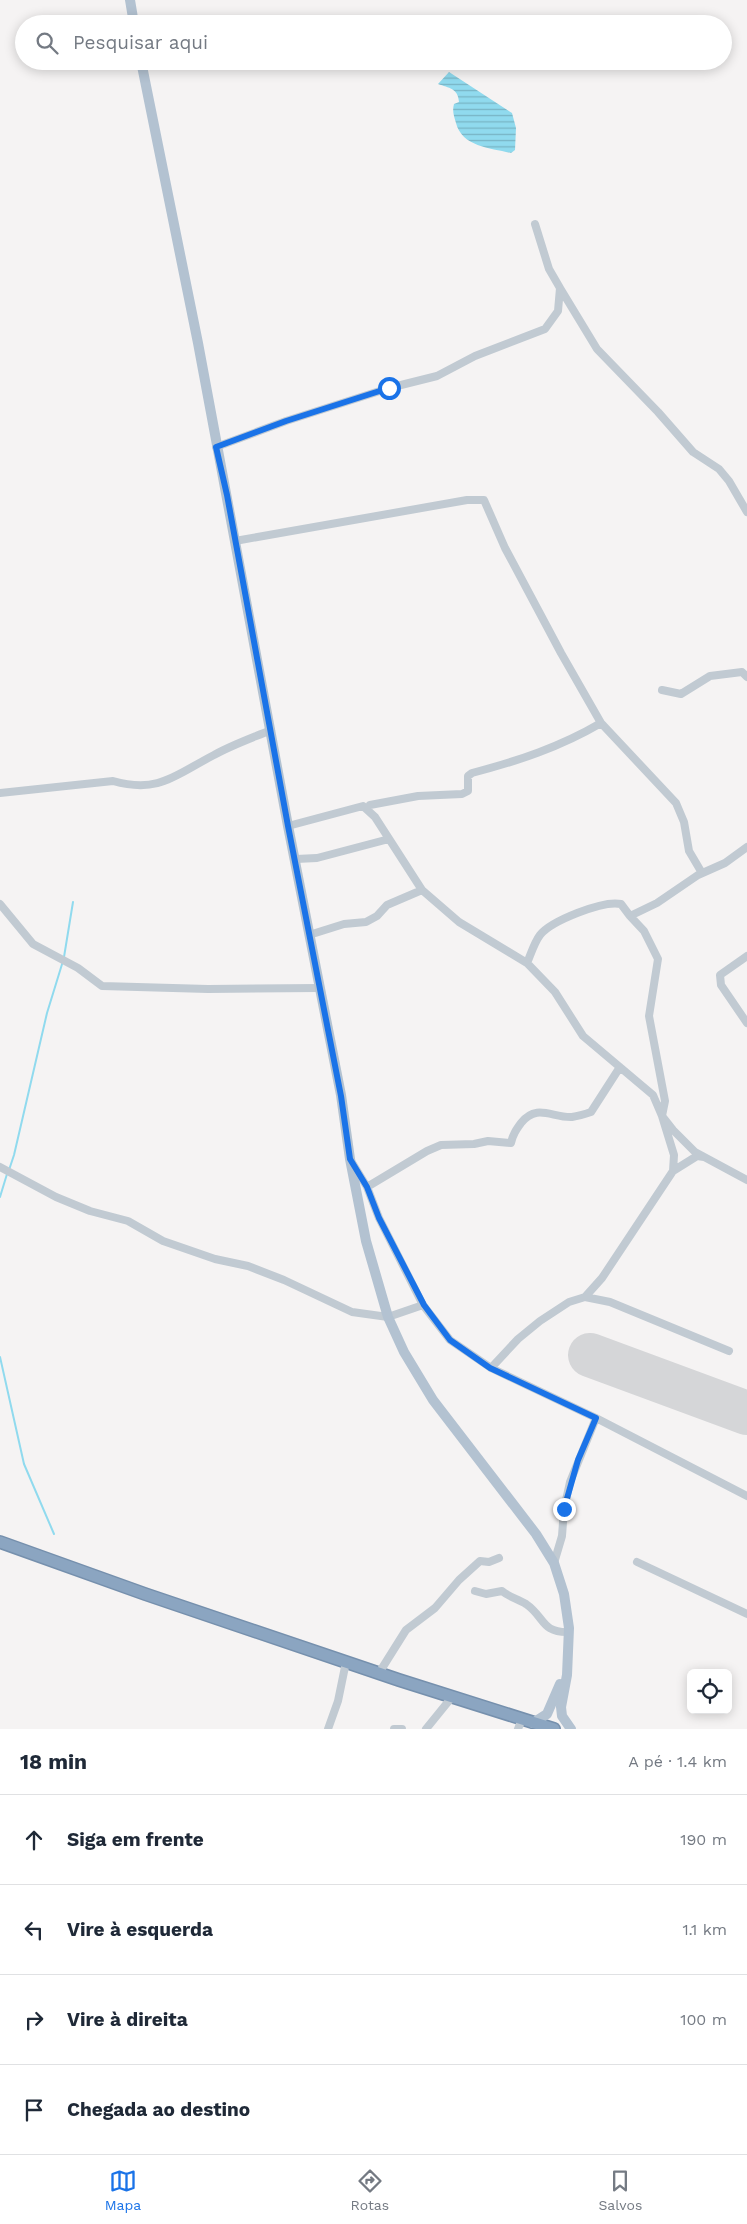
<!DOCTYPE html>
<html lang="pt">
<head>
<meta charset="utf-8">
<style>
  :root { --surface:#fff; --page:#f6f6f7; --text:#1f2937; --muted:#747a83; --line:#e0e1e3; --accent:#1a73e8 }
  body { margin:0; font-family:"Work Sans",sans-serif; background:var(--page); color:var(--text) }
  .controls { position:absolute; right:15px; bottom:15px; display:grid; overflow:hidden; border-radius:8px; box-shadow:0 2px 12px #0003 }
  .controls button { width:45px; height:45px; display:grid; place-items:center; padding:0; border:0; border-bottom:1px solid var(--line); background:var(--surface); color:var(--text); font:25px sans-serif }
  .stop { position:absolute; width:15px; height:15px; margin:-11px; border:4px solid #1a73e8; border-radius:50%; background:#fff }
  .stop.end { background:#1a73e8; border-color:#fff; box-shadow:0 1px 5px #0008 }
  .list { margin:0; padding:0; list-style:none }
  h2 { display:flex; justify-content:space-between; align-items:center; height:65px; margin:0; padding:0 20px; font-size:21px }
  h2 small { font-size:16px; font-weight:400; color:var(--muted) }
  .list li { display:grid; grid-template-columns:32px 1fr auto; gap:15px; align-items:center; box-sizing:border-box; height:90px; padding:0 20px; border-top:1px solid var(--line) }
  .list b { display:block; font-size:19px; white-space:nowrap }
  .list em { font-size:16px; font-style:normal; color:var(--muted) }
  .icon { flex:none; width:28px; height:28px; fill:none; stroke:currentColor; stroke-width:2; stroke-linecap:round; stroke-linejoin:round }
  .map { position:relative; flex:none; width:747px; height:1729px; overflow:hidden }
  .search { position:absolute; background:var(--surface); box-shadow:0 2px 12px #0003; left:15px; right:15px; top:15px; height:55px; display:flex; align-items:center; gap:12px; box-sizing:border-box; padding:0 18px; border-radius:28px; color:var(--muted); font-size:19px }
  .sheet { height:425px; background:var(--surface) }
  nav { display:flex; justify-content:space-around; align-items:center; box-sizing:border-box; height:70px; border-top:1px solid var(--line); background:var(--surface); font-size:14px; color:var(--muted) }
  nav a { display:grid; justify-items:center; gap:2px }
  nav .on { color:var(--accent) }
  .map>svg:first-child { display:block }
  .water { fill:url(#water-rules) }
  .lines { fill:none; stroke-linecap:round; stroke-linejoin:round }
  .stream { stroke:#90daee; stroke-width:2 }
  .runway { stroke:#d5d6d8; stroke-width:44 }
  .highway-casing { stroke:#7690ad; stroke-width:14 }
  .minor { stroke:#c1cad2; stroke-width:8 }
  .major { stroke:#b3c2d1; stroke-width:10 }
  .highway { stroke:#8ba5c1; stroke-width:11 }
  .route { stroke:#1a73e8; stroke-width:6 }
</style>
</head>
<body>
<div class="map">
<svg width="747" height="1729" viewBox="0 0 747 1729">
  <defs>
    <pattern id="water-rules" width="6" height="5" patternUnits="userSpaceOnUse" patternTransform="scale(1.25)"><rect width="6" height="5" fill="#90daee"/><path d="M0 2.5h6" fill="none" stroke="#78b4c4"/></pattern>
  </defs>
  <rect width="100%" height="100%" fill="#f5f3f3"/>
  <path class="water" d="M449 72 512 113 516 128 515 150 511 153C491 148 462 147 456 123 454 116 452 111 454 104L459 102C458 88 449 88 438 84Z"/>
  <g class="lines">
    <path class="stream" d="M64 957 73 902
      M9 1170 14 1155 47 1013 63 961
      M0 1197 7 1174
      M0 1357 24 1464 54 1534"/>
    <path class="runway" d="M590 1355 747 1413"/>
    <defs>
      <path id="highway" d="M0 1542 145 1594 399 1680 554 1729"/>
    </defs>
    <use href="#highway" class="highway-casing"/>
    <path class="minor" d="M560 288 597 349 658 412 693 452 719 469 729 481 747 512
      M216 447 286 421 389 388 437 376 475 356 545 329 558 311 560 288 549 269 535 224
      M235 541 467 500H484L505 548 561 653 601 723 676 803 684 822 689 851 702 873
      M662 690 681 694 710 676 742 672 747 677
      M0 793 113 781C159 794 175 775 214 755 232 745 252 738 271 730
      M370 805 418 796 462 794 468 791V776L472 773C518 761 560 747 601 723
      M288 826 363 806 375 817 422 890 459 922 527 963 555 992 583 1036 653 1095 662 1116 673 1130 695 1152 747 1180
      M296 859 317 858 389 839
      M0 904 33 944 78 968 102 986 208 989 319 988
      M309 935 344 924 366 922 377 916 387 905 422 890
      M747 956 720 975 721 985 747 1023
      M527 963C531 954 534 943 540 935 551 921 603 900 621 904L630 916 657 903 698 875 725 863 747 847
      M353 1164 367 1187 379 1218 423 1305 450 1340 491 1368 596 1418 747 1496
      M0 1167 56 1197 90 1211 128 1221 163 1241 215 1259 248 1266 284 1280 352 1312 388 1317 423 1305
      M673 1171 697 1156 704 1157
      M367 1187 427 1151 441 1145 474 1144 488 1141 511 1143C513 1134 516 1130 521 1123 537 1103 552 1118 572 1117 578 1116 585 1114 591 1112L620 1067
      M585 1297 610 1302 729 1351
      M491 1368 518 1339 540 1321 569 1302 585 1297 602 1278 673 1171 674 1155 662 1116 665 1101 649 1016 658 959 644 931 630 916
      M637 1562 747 1614
      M554 1563 562 1536 564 1509 570 1482 596 1418
      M475 1591 486 1594 502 1591C509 1597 518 1599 526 1604 545 1617 541 1633 569 1632
      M379 1673 406 1630 435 1608 459 1580 480 1561 489 1562 499 1558
      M328 1729 338 1701 346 1662
      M394 1729H402
      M426 1729 452 1697
      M518 1729 522 1719"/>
    <path class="major" d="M130 0 134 24
      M141 61 198 343 288 826 341 1095 350 1159 366 1241 388 1317 404 1352 433 1400 536 1534 554 1563 564 1594 569 1628 567 1675 561 1707 562 1716 571 1729
      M533 1723 547 1714 560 1684"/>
    <use href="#highway" class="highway"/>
  </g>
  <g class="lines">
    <path class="route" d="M389 388 286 421 216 447 227 495 288 826 341 1096 350 1159 367 1187 379 1218 424 1305 450 1340 490 1368 596 1418 578 1460 564 1509"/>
  </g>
</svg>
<div class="controls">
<button><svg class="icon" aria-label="locate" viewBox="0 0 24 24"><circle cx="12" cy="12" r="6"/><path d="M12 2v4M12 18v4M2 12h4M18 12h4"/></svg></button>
</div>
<div class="stop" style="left:389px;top:388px"></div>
<div class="stop end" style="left:564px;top:1509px"></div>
<div class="search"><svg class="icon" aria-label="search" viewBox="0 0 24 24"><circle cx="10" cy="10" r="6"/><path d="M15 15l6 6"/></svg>Pesquisar aqui</div>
</div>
<section class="sheet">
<h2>18 min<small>A pé · 1.4 km</small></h2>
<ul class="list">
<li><svg class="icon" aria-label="ahead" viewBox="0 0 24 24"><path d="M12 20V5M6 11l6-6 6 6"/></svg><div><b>Siga em frente</b></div><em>190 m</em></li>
<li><svg class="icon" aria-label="left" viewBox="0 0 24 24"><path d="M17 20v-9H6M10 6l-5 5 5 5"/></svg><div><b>Vire à esquerda</b></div><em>1.1 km</em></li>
<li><svg class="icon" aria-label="right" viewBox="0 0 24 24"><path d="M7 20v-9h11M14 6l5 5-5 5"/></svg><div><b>Vire à direita</b></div><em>100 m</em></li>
<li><svg class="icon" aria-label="arrive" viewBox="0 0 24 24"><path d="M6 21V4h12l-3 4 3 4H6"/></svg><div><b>Chegada ao destino</b></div></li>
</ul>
</section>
<nav>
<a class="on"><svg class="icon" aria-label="map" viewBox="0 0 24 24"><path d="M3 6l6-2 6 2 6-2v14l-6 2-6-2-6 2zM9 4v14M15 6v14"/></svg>Mapa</a>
<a><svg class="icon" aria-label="directions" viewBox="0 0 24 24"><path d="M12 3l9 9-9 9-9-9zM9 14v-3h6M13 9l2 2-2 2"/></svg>Rotas</a>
<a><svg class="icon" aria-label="saved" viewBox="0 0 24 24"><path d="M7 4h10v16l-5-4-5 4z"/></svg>Salvos</a>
</nav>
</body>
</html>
